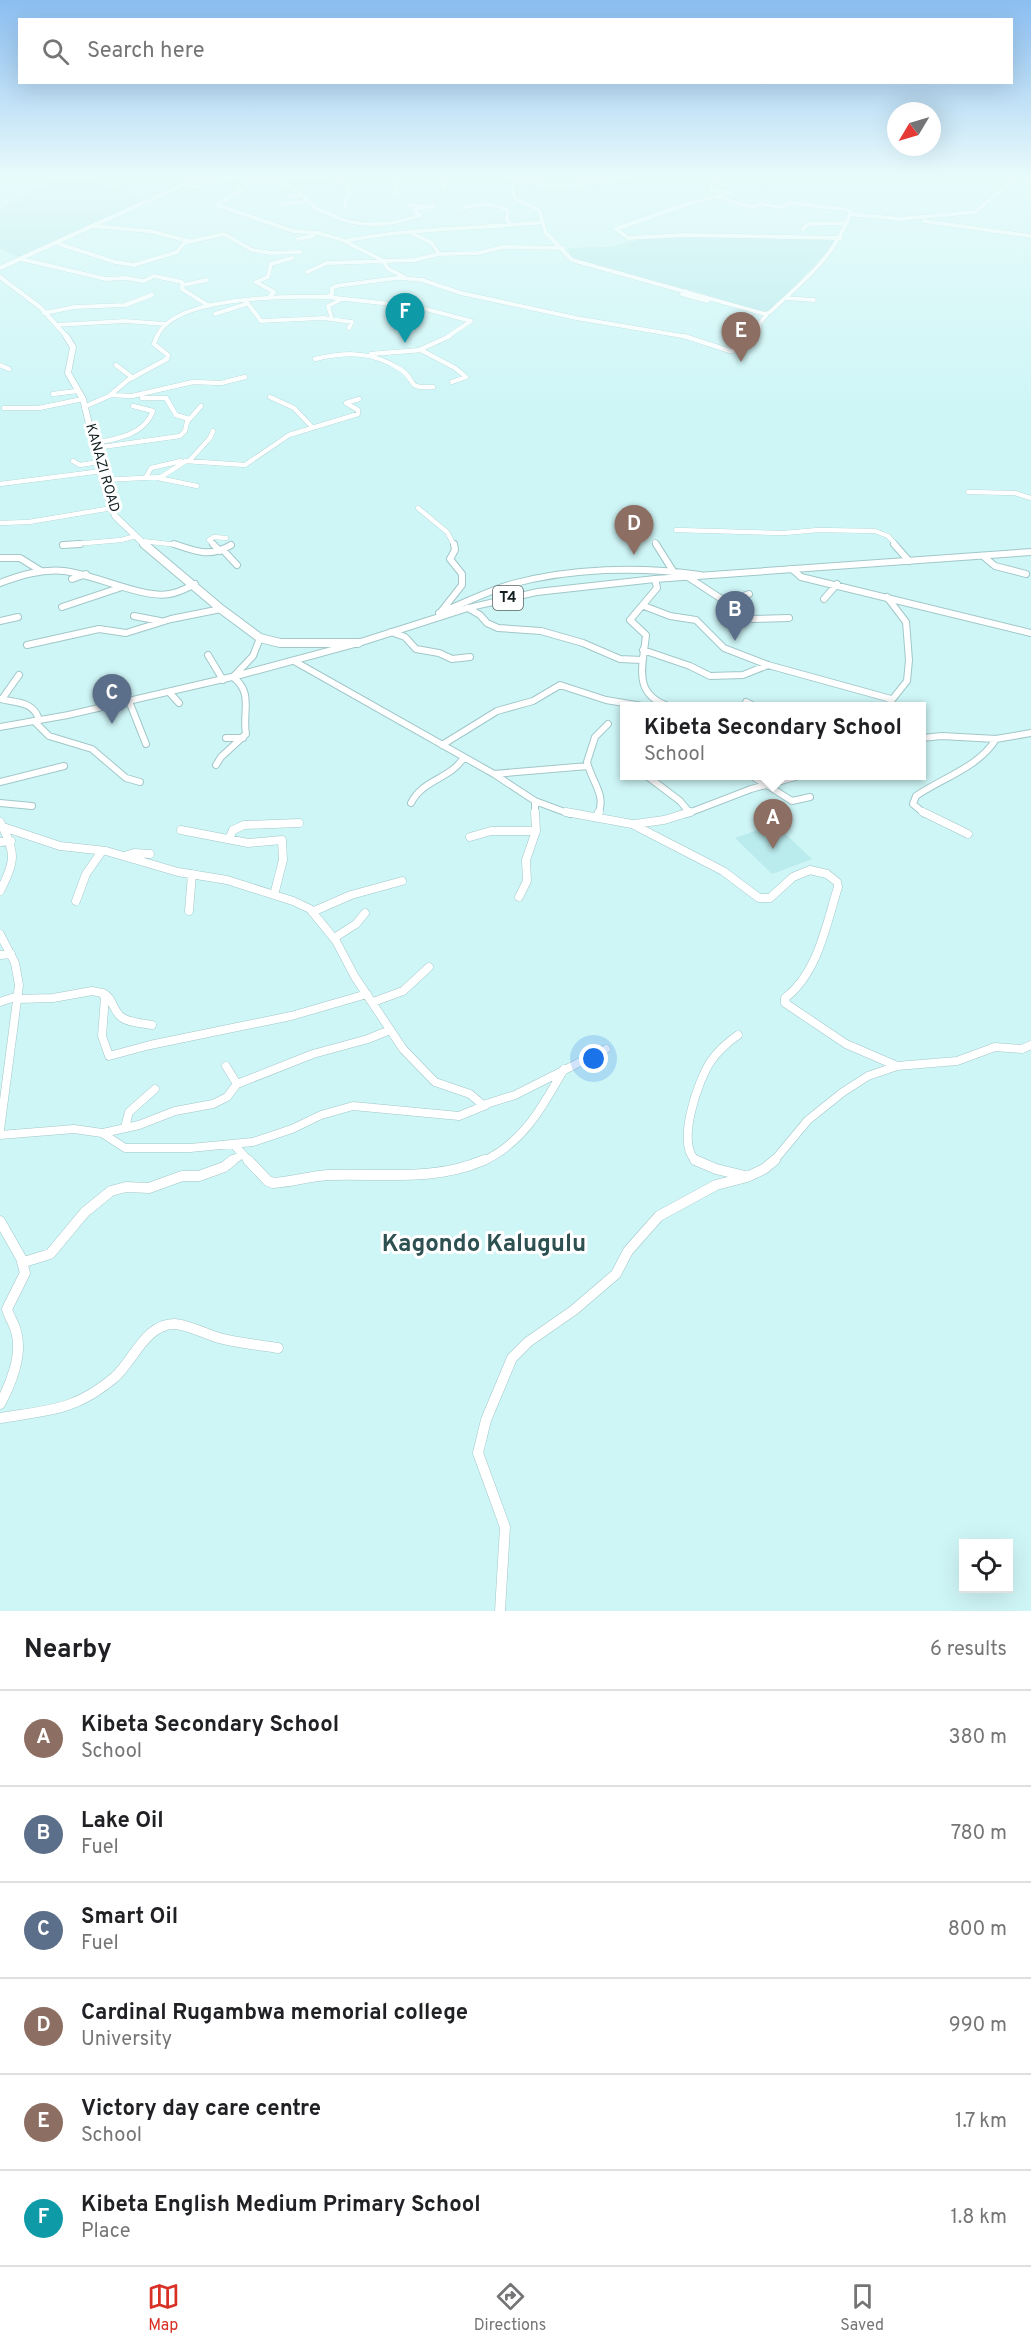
<!DOCTYPE html>
<html lang="en">
<head>
<meta charset="utf-8">
<style>
  :root { --surface:#fff; --page:#f2f2f2; --text:#202124; --muted:#757577; --line:#e0e0e0; --accent:#d93025 }
  body { margin:0; font-family:Overpass,sans-serif; background:var(--page); color:var(--text) }
  .controls { position:absolute; right:18px; bottom:18px; display:grid; overflow:hidden; border-radius:0px; box-shadow:0 6px 24px #0002 }
  .controls button { width:54px; height:54px; display:grid; place-items:center; padding:0; border:0; border-bottom:2px solid var(--line); background:var(--surface); color:var(--text); font:30px sans-serif }
  .compass { position:absolute; left:887px; top:102px; width:54px; height:54px; border-radius:50%; background:var(--surface); box-shadow:0 6px 24px #0002; rotate:232deg }
  .you { position:absolute; left:594px; top:1059px; width:21px; height:21px; margin:-15px; border:4px solid #fff; border-radius:50%; background:#1a73e8; box-shadow:0 0 0 9px #1a73e833 }
  .badge { display:grid; place-items:center; width:39px; height:39px; border-radius:50%; background:var(--accent); color:#fff; font-size:20px; font-weight:700 }
  .pin { position:absolute; translate:-50% -50px; filter:drop-shadow(0 2px 3px #0008) }
  .pin::after { content:''; position:absolute; top:32px; width:21px; height:18px; background:inherit; clip-path:polygon(0 0,100% 0,50% 100%) }
  .popup { position:absolute; left:620px; top:702px; width:306px; height:78px; box-sizing:border-box; display:grid; place-content:center; border-radius:0px; background:var(--surface); filter:drop-shadow(0 2px 4px #0005); font-size:20px; white-space:nowrap; color:var(--muted) }
  .popup b { font-size:22px; color:var(--text) }
  .popup::after { content:''; position:absolute; left:50%; top:100%; margin-left:-12px; border:12px solid transparent; border-top-color:var(--surface) }
  .list { margin:0; padding:0; list-style:none }
  h2 { display:flex; justify-content:space-between; align-items:center; height:78px; margin:0; padding:0 24px; font-size:26px }
  h2 small { font-size:20px; font-weight:400; color:var(--muted) }
  .list li { display:grid; grid-template-columns:39px 1fr auto; gap:18px; align-items:center; box-sizing:border-box; height:96px; padding:0 24px; border-top:2px solid var(--line) }
  .list b { display:block; font-size:22px; white-space:nowrap }
  .list p { margin:0; font-size:20px; white-space:nowrap; color:var(--muted) }
  .list em { font-size:20px; font-style:normal; color:var(--muted) }
  .icon { flex:none; width:33px; height:33px; fill:none; stroke:currentColor; stroke-width:2; stroke-linecap:round; stroke-linejoin:round }
  .map { position:relative; flex:none; width:1031px; height:1611px; overflow:hidden }
  .search { position:absolute; background:var(--surface); box-shadow:0 6px 24px #0002; left:18px; right:18px; top:18px; height:66px; display:flex; align-items:center; gap:15px; box-sizing:border-box; padding:0 21px; border-radius:0px; color:var(--muted); font-size:22px }
  .sheet { height:654px; background:var(--surface) }
  nav { display:flex; justify-content:space-around; align-items:center; box-sizing:border-box; height:84px; border-top:2px solid var(--line); background:var(--surface); font-size:16px; color:var(--muted) }
  nav a { display:grid; justify-items:center; gap:3px }
  nav .on { color:var(--accent) }
  .map>svg:first-child { display:block }
  .built { fill:#baebed }
  .lines { fill:none; stroke-linecap:round; stroke-linejoin:round }
  .street-far4-casing { stroke:#a1c7c9; stroke-width:4.5 }
  .street-far3-casing { stroke:#a1c7c9; stroke-width:5 }
  .street-far2-casing { stroke:#a1c7c9; stroke-width:8 }
  .street-far1-casing { stroke:#a1c7c9; stroke-width:9 }
  .street-casing { stroke:#a1c7c9; stroke-width:11 }
  .secondary-far2-casing { stroke:#a1c7c9; stroke-width:5 }
  .secondary-far1-casing { stroke:#a1c7c9; stroke-width:7 }
  .secondary-casing { stroke:#a1c7c9; stroke-width:10 }
  .highway-casing { stroke:#a1c7c9; stroke-width:2 }
  .street-far4 { stroke:#fff; stroke-width:4 }
  .street-far3 { stroke:#fff; stroke-width:4.5 }
  .street-far2 { stroke:#fff; stroke-width:6 }
  .street-far1 { stroke:#fff; stroke-width:8 }
  .street { stroke:#fff; stroke-width:10 }
  .secondary-far2 { stroke:#fff; stroke-width:4.5 }
  .secondary-far1 { stroke:#fff; stroke-width:6 }
  .secondary { stroke:#fff; stroke-width:8 }
  .highway { fill:#fff; fill-rule:evenodd }
  .labels { text-anchor:middle; dominant-baseline:central; stroke-width:6; stroke-linejoin:round; paint-order:stroke }
  .far-street-label { font-size:14px; fill:#111f20; stroke:#fff }
  .shield { fill:#fff; stroke:#586263; stroke-width:1.5 }
  .shield-label { font-size:15px; font-weight:bold; fill:#111f20 }
  .near-quarter-label { font-size:24px; font-weight:bold; fill:#2d5051; stroke:#fff }
</style>
</head>
<body>
<div class="map">
<svg width="1031" height="1611" viewBox="0 0 1031 1611">
  <rect width="100%" height="100%" fill="#cff6f7"/>
  <path class="built" d="M67 176H75L146 199 22 258 0 249V210L25 195Z
    M655 236 840 238 769 312H763L697 292 578 260 571 257 567 248 610 247Z
    M775 824 812 859 772 874 735 838Z"/>
  <g class="lines">
    <defs>
      <path id="street-far4" d="M339 176 350 193 345 201 346 207
        M391 176 398 194
        M506 176 515 181 513 190 515 199 539 210 546 233 572 260 765 314 770 312C804 280 833 259 850 214L899 219 975 212 1010 183 1015 176
        M717 176 711 190 730 193 687 204 616 229 628 238 684 235 841 238
        M513 178 557 187 635 176
        M192 180 355 176
        M255 180C268 180 289 185 300 193 306 197 310 204 317 209 320 211 325 211 330 214 357 229 391 226 420 215L414 211 416 209 434 206
        M181 185 197 187
        M445 189 446 176
        M286 197 303 195
        M716 197 752 207 761 204 781 207 792 203 844 209 854 213
        M283 204 308 201
        M409 205 422 206
        M463 208C479 203 492 203 508 210L507 219 510 225
        M924 221 1031 236
        M92 226 149 231 189 241
        M803 229 808 224 847 223
        M409 232 432 243 439 254
        M298 239 313 236
        M345 241C410 228 477 229 543 222
        M56 243 115 262 134 265 177 252 184 243 224 234 252 250 271 253 300 252
        M21 259 106 279 125 278 144 281 154 276 182 282V289L209 306
        M307 272 327 263 414 260 439 254 478 253 503 247 563 248
        M401 278 422 280 461 293 576 318 688 337
        M183 285 207 280
        M686 291 682 294 707 301
        M270 296 274 292 256 282 268 277 271 264 292 258
        M327 297 418 307 471 321
        M786 298 814 300
        M246 301 261 321 323 318 352 322 349 328
        M44 313 75 307 125 305 152 295
        M215 314 246 304
        M332 319 328 306 342 299
        M56 325 125 321 165 324
        M157 337C172 296 288 296 326 297L332 294V288L336 286 404 277 387 268 384 261 340 239 317 233 293 231 217 205 256 179
        M447 337 471 321
        M753 337 759 332V324L768 313"/>
      <path id="street-far3" d="M684 336 730 351 737 350 755 336
        M419 350 450 336
        M371 354 421 350 455 368 466 377 452 382
        M315 359C345 352 372 351 400 369 418 381 405 389 433 387
        M0 365 9 369
        M116 365 133 378
        M53 394 77 391
        M110 395 132 396 193 382 221 383 245 377
        M270 397 294 408 312 427
        M142 398H166L176 415 189 419
        M84 407 109 396 128 380 167 359 168 355 154 344 157 336
        M4 408H39L83 399
        M94 443C117 439 144 435 153 411L133 406
        M95 448 180 436 185 431 187 422 201 406
        M190 460 210 438 213 431
        M73 461 80 465 99 462
        M146 477 151 468 181 461
        M158 478 197 486
        M103 480 161 477 186 461 245 465 289 435 358 414V410L346 403 359 399
        M0 484 102 471
        M968 492 1015 493 1031 498
        M418 508 447 532 454 545
        M0 523 29 522 112 508
        M676 530 784 533 818 530 875 531 888 536 896 545
        M142 541 179 545
        M655 542 657 545
        M63 545 121 540 136 536
        M214 545 209 540 214 537 226 538"/>
      <path id="street-far2" d="M174 544C195 551 210 558 231 545
        M213 544 220 551
        M656 544 673 571
        M894 544 909 561
        M63 545 80 544
        M223 550 237 565
        M983 556 995 566 1026 574
        M0 558H20L41 571
        M792 569 801 577 1031 633
        M688 577 752 619 789 618
        M72 579 86 574
        M655 579 657 588 630 620 646 635C643 666 632 693 668 706
        M0 583C21 575 41 569 64 571 94 574 143 599 169 594 178 593 187 588 195 584
        M887 597 906 622 909 660 907 681 887 706
        M824 599 837 584
        M727 602 749 594
        M644 606 670 616 696 620 724 648 768 665 891 699
        M62 607 122 587
        M468 608 480 615 487 623 498 628 541 631 583 643 620 659 642 660
        M439 613C463 604 487 591 512 584 571 568 639 566 700 575
        M440 613 462 585V574L450 559 455 550 454 544
        M134 616 160 621
        M0 621 18 617
        M391 632 405 637 416 649 439 653 452 659 470 657
        M27 645 99 629 126 633 171 619 221 609
        M643 650 690 666 710 676 743 675 768 665
        M208 655 223 680
        M294 661 494 774 535 801 570 814
        M169 692 179 703
        M0 699C16 703 34 701 39 720
        M2 699 19 675
        M129 701 146 744
        M746 702 754 706
        M34 721 49 736 92 749 126 778 140 782
        M226 738H243
        M922 738 942 736 996 739 1031 733
        M442 745 497 711 533 701 560 685 606 700 642 706
        M216 765 221 757 246 734C242 712 254 693 233 677L253 656 260 638
        M494 774 588 766
        M647 776 680 801 690 813
        M752 776 766 785
        M0 782 64 766
        M767 785 792 801 810 797
        M535 801V814
        M0 803 32 806
        M411 803C423 779 451 779 464 757
        M598 814C607 796 591 780 587 762L595 737 608 724
        M686 814 751 789 799 776
        M925 814 913 804 916 796C942 778 979 767 996 739"/>
      <path id="street-far1" d="M566 812 632 824 723 871 759 898H770L793 877 810 870 827 874 837 882 838 887C826 925 818 973 785 998V1003L846 1044 897 1066
        M923 812 968 834
        M597 817 599 812
        M0 822C16 852 16 861 0 891
        M635 824 664 820 690 812
        M3 827 60 846 106 851 178 872 227 880 293 901 310 909 336 941 355 977 403 1049 435 1082 470 1094 483 1105 515 1095 606 1049
        M181 830 248 843 282 840 283 860 274 895
        M470 837 491 831H536
        M229 839 233 830 244 825 299 823
        M0 842 11 841
        M124 856 134 853 150 854
        M519 897 527 881 526 860 536 831 535 812
        M76 901 86 874 102 851
        M189 911 192 874
        M312 912 351 895 402 881
        M0 934 15 963 19 985 0 1130
        M334 938 356 924 365 913
        M0 955 11 954
        M103 993C113 998 112 1008 120 1016 128 1023 142 1023 152 1025
        M18 999 53 998 92 991 102 993 105 997 102 1036 109 1056 150 1045 291 1016 367 994
        M0 1002 18 996
        M373 1002 403 991 429 967
        M237 1084 313 1054 368 1039 390 1030
        M125 1127 129 1112 155 1089
        M103 1133 139 1125 175 1111 213 1104 227 1097 237 1084 226 1066
        M0 1135 74 1129 102 1133 125 1148H190L253 1142 292 1129 321 1115 353 1106 459 1116 486 1105
        M234 1145 250 1162
        M231 1162 242 1154
        M481 1162C523 1144 543 1106 564 1069
        M698 1162C674 1148 698 1080 711 1061 718 1051 728 1042 738 1035
        M773 1162 808 1120 843 1092 868 1076 897 1066 957 1061 995 1047 1022 1049 1031 1045"/>
      <path id="street" d="M248 1160 268 1181 273 1183C292 1182 310 1176 328 1175 382 1173 433 1182 484 1160
        M695 1160 716 1169 745 1176
        M0 1221 21 1258 25 1273 7 1309C9 1317 14 1323 16 1331 23 1354 11 1384 0 1404
        M24 1262 50 1254 85 1212 111 1191 126 1187 149 1188 182 1176H199L224 1167 233 1160
        M0 1418C49 1410 75 1411 115 1377 133 1361 146 1323 175 1324 189 1325 205 1334 219 1338 238 1343 259 1345 278 1348
        M500 1611 505 1527 478 1453 486 1420 512 1358 528 1342 574 1310 616 1274 628 1251 659 1216 716 1185 747 1177 764 1169 775 1160"/>
      <path id="secondary-far2" d="M0 268 202 176
        M0 277 41 308 67 337"/>
      <path id="secondary-far1" d="M66 336 73 347 68 373 83 399 105 490 115 516 145 545"/>
      <path id="secondary" d="M144 544 221 609 260 638 280 643H358"/>
      <path id="highway" d="M1031 549V555L655 582 537 595 471 610 362 645 237 679 68 718 0 730V724L68 712 231 674 354 641 464 606 537 589 655 576Z"/>
    </defs>
    <use href="#street-far4" class="street-far4-casing"/>
    <use href="#street-far3" class="street-far3-casing"/>
    <use href="#street-far2" class="street-far2-casing"/>
    <use href="#street-far1" class="street-far1-casing"/>
    <use href="#street" class="street-casing"/>
    <use href="#secondary-far2" class="secondary-far2-casing"/>
    <use href="#secondary-far1" class="secondary-far1-casing"/>
    <use href="#secondary" class="secondary-casing"/>
    <use href="#highway" class="highway-casing"/>
    <use href="#street-far4" class="street-far4"/>
    <use href="#street-far3" class="street-far3"/>
    <use href="#street-far2" class="street-far2"/>
    <use href="#street-far1" class="street-far1"/>
    <use href="#street" class="street"/>
    <use href="#secondary-far2" class="secondary-far2"/>
    <use href="#secondary-far1" class="secondary-far1"/>
    <use href="#secondary" class="secondary"/>
    <use href="#highway" class="highway"/>
  </g>
  <linearGradient id="sky" x2="0" y2="1"><stop stop-color="#8bbef1"/><stop offset="0.44" stop-color="#e9fbfb"/><stop offset="1" stop-color="#e9fbfb" stop-opacity="0"/></linearGradient>
  <rect width="1031" height="401" fill="url(#sky)"/>
  <g class="labels">
    <g class="far-street-label">
      <text transform="translate(102 468) rotate(74)">KANAZI ROAD</text>
    </g>
    <rect class="shield" x="493" y="586" width="30" height="24" rx="4.5"/>
    <g class="shield-label">
      <text x="508" y="598">T4</text>
    </g>
    <g class="near-quarter-label">
      <text x="484" y="1245">Kagondo Kalugulu</text>
    </g>
  </g>
</svg>
<div class="controls">
<button><svg class="icon" aria-label="locate" viewBox="0 0 24 24"><circle cx="12" cy="12" r="6"/><path d="M12 2v4M12 18v4M2 12h4M18 12h4"/></svg></button>
</div>
<svg class="compass" viewBox="-18 -18 36 36"><path d="M0-13l5 13h-10z" fill="#e53935"/><path d="M0 13l5-13h-10z" fill="#757577"/></svg>
<div class="you"></div>
<div class="pin badge" style="left:773px;top:849px;background:#8d6e63">A</div>
<div class="popup"><b>Kibeta Secondary School</b>School</div>
<div class="pin badge" style="left:735px;top:641px;background:#5c6f8a">B</div>
<div class="pin badge" style="left:112px;top:724px;background:#5c6f8a">C</div>
<div class="pin badge" style="left:634px;top:555px;background:#8d6e63">D</div>
<div class="pin badge" style="left:741px;top:362px;background:#8d6e63">E</div>
<div class="pin badge" style="left:405px;top:343px;background:#0f9aa8">F</div>
<div class="search"><svg class="icon" aria-label="search" viewBox="0 0 24 24"><circle cx="10" cy="10" r="6"/><path d="M15 15l6 6"/></svg>Search here</div>
</div>
<section class="sheet">
<h2>Nearby<small>6 results</small></h2>
<ul class="list">
<li><span class="badge" style="background:#8d6e63">A</span><div><b>Kibeta Secondary School</b><p>School</p></div><em>380 m</em></li>
<li><span class="badge" style="background:#5c6f8a">B</span><div><b>Lake Oil</b><p>Fuel</p></div><em>780 m</em></li>
<li><span class="badge" style="background:#5c6f8a">C</span><div><b>Smart Oil</b><p>Fuel</p></div><em>800 m</em></li>
<li><span class="badge" style="background:#8d6e63">D</span><div><b>Cardinal Rugambwa memorial college</b><p>University</p></div><em>990 m</em></li>
<li><span class="badge" style="background:#8d6e63">E</span><div><b>Victory day care centre</b><p>School</p></div><em>1.7 km</em></li>
<li><span class="badge" style="background:#0f9aa8">F</span><div><b>Kibeta English Medium Primary School</b><p>Place</p></div><em>1.8 km</em></li>
</ul>
</section>
<nav>
<a class="on"><svg class="icon" aria-label="map" viewBox="0 0 24 24"><path d="M3 6l6-2 6 2 6-2v14l-6 2-6-2-6 2zM9 4v14M15 6v14"/></svg>Map</a>
<a><svg class="icon" aria-label="directions" viewBox="0 0 24 24"><path d="M12 3l9 9-9 9-9-9zM9 14v-3h6M13 9l2 2-2 2"/></svg>Directions</a>
<a><svg class="icon" aria-label="saved" viewBox="0 0 24 24"><path d="M7 4h10v16l-5-4-5 4z"/></svg>Saved</a>
</nav>
</body>
</html>
